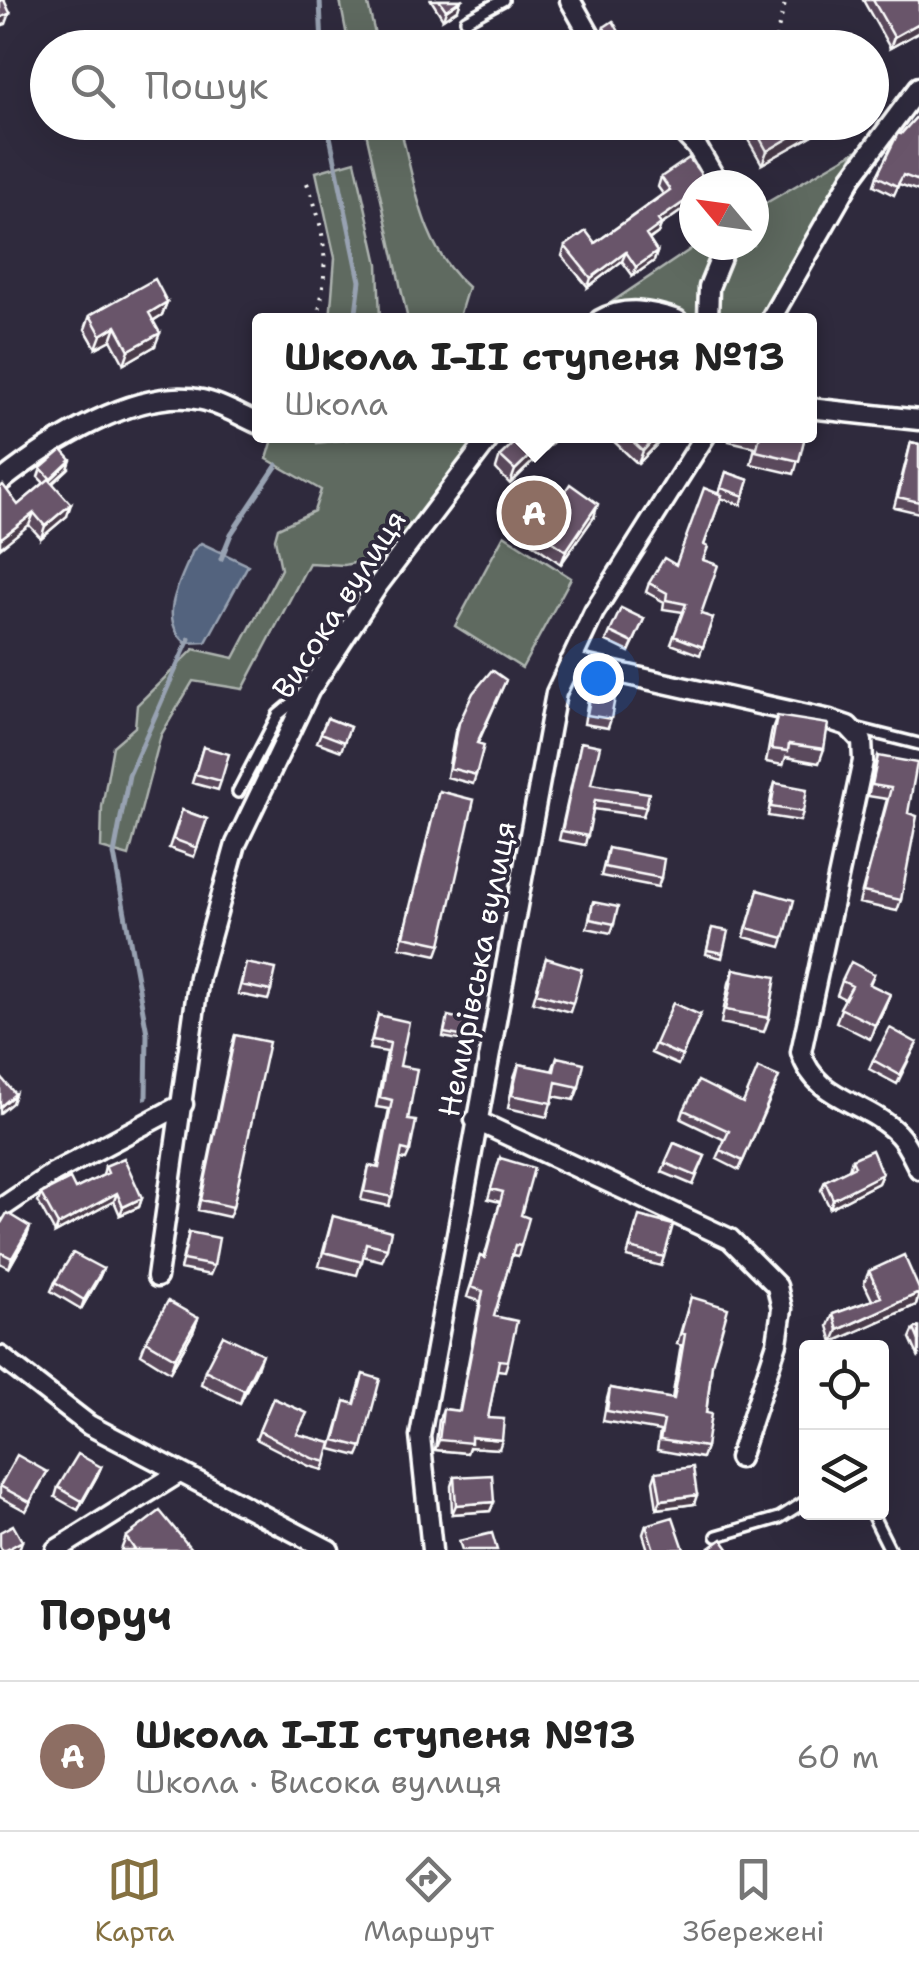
<!DOCTYPE html>
<html lang="uk">
<head>
<meta charset="utf-8">
<style>
  :root { --surface:#fff; --page:#f6f6f6; --text:#222; --muted:#767676; --line:#e0e0e0; --accent:#857141 }
  body { margin:0; font-family:"Shantell Sans",sans-serif; background:var(--page); color:var(--text) }
  .controls { position:absolute; right:30px; bottom:30px; display:grid; overflow:hidden; border-radius:10px; box-shadow:0 10px 40px #0002 }
  .controls button { width:90px; height:90px; display:grid; place-items:center; padding:0; border:0; border-bottom:2px solid var(--line); background:var(--surface); color:var(--text); font:50px sans-serif }
  .compass { position:absolute; left:679px; top:170px; width:90px; height:90px; border-radius:50%; background:var(--surface); box-shadow:0 10px 40px #0002; rotate:299deg }
  .you { position:absolute; left:598px; top:678px; width:35px; height:35px; margin:-25px; border:8px solid #fff; border-radius:50%; background:#1a73e8; box-shadow:0 0 0 15px #1a73e833 }
  .badge { display:grid; place-items:center; width:65px; height:65px; border-radius:50%; background:var(--accent); color:#fff; font-size:32px; font-weight:700 }
  .pin { position:absolute; translate:-50% -50%; border:5px solid #fff; box-shadow:0 2px 10px #0006 }
  .popup { position:absolute; left:252px; top:313px; width:565px; height:130px; box-sizing:border-box; display:grid; place-content:center; border-radius:10px; background:var(--surface); filter:drop-shadow(0 2px 8px #0005); font-size:32px; white-space:nowrap; color:var(--muted) }
  .popup b { font-size:38px; color:var(--text) }
  .popup::after { content:''; position:absolute; left:50%; top:100%; margin-left:-20px; border:20px solid transparent; border-top-color:var(--surface) }
  .list { margin:0; padding:0; list-style:none }
  h2 { display:flex; justify-content:space-between; align-items:center; height:130px; margin:0; padding:0 40px; font-size:42px }
  h2 small { font-size:32px; font-weight:400; color:var(--muted) }
  .list li { display:grid; grid-template-columns:65px 1fr auto; gap:30px; align-items:center; box-sizing:border-box; height:150px; padding:0 40px; border-top:2px solid var(--line) }
  .list b { display:block; font-size:38px; white-space:nowrap }
  .list p { margin:0; font-size:32px; white-space:nowrap; color:var(--muted) }
  .list em { font-size:32px; font-style:normal; color:var(--muted) }
  .icon { flex:none; width:55px; height:55px; fill:none; stroke:currentColor; stroke-width:2; stroke-linecap:round; stroke-linejoin:round }
  .map { position:relative; flex:none; width:919px; height:1550px; overflow:hidden }
  .search { position:absolute; background:var(--surface); box-shadow:0 10px 40px #0002; left:30px; right:30px; top:30px; height:110px; display:flex; align-items:center; gap:25px; box-sizing:border-box; padding:0 35px; border-radius:55px; color:var(--muted); font-size:38px }
  .sheet { height:280px; background:var(--surface) }
  nav { display:flex; justify-content:space-around; align-items:center; box-sizing:border-box; height:140px; border-top:2px solid var(--line); background:var(--surface); font-size:28px; color:var(--muted) }
  nav a { display:grid; justify-items:center; gap:5px }
  nav .on { color:var(--accent) }
  .map>svg:first-child { display:block }
  .green { fill:#5e6a60; stroke:#aeb4b0; stroke-width:2.5 }
  .water { fill:#53647e; stroke:#98a2b2; stroke-width:2.5 }
  .lines { fill:none; stroke-linecap:round; stroke-linejoin:round }
  .stream { stroke:#98a2b2; stroke-width:5 }
  .service-casing { stroke:#fff; stroke-width:16 }
  .minor-casing { stroke:#fff; stroke-width:25 }
  .path { stroke:#fff; stroke-width:4; stroke-dasharray:2.5 8; stroke-linecap:butt }
  .service { stroke:#2f2a3d; stroke-width:9 }
  .minor { stroke:#2f2a3d; stroke-width:18 }
  .wall { fill:#5a485b; stroke:#fff; stroke-width:2.5 }
  .shaded-wall { fill:#4a3b4a; stroke:#fff; stroke-width:2.5 }
  .building { fill:#69546a; stroke:#fff; stroke-width:2.5 }
  .labels { text-anchor:middle; dominant-baseline:central; stroke-width:8; stroke-linejoin:round; paint-order:stroke }
  .street-label { font-size:30px; fill:#fff; stroke:#2f2a3d }
</style>
</head>
<body>
<div class="map">
<svg width="919" height="1550" viewBox="0 0 919 1550">
  <rect width="100%" height="100%" fill="#2f2a3d"/>
  <filter id="ink" filterUnits="userSpaceOnUse"><feTurbulence type="fractalNoise" baseFrequency=".01" numOctaves="2"/><feDisplacementMap in="SourceGraphic" scale="20" xChannelSelector="R" yChannelSelector="G"/><feConvolveMatrix kernelMatrix="1 2 1 2 8 2 1 2 1" color-interpolation-filters="sRGB"/></filter>
  <g filter="url(#ink)">
    <path class="green" d="M340 0H367L378 47H349Z
      M364 123H399C415 181 420 246 468 287L458 320H408Z
      M854 152 839 185 757 320H616L603 308 697 245H754V210Z
      M355 161 378 264 380 320H330L335 258 316 172Z
      M274 436H316L317 443 374 436H481L395 555 344 565 309 563 243 689 193 681 161 735 129 856 101 848 102 807 113 746 135 727 137 705 194 649 234 658 281 569 275 539 278 528 314 511 321 490 267 459Z
      M504 535 571 578 522 668 455 626Z"/>
    <path class="water" d="M201 543 248 565 206 642 186 643C156 617 181 582 193 550Z"/>
    <g class="lines">
      <path class="stream" d="M320 0 322 48
        M327 122 360 281 355 320
        M221 559 231 534 277 465
        M146 1098 147 1033 114 854 129 775 189 639"/>
      <defs>
        <path id="service" d="M466 20 503 0
          M855 728 919 744
          M238 792 278 715 302 695
          M871 1512 890 1550
          M717 1536 779 1518 806 1501"/>
        <path id="minor" d="M570 0 597 48
          M673 122 697 147 719 185
          M600 320C625 306 651 311 677 320
          M708 320 709 287 726 245
          M770 320 852 177 919 87
          M809 408 919 420
          M0 482C49 443 137 386 202 400 221 404 241 416 259 424
          M570 662 830 720 848 726 862 741 863 761 801 1052C815 1101 867 1101 898 1134 907 1143 913 1158 919 1169
          M475 1120 730 1239 777 1286 782 1309 777 1343 739 1458
          M0 1209 53 1173 183 1104
          M157 1277 199 977 236 844 309 691 378 585 491 436
          M0 1356 89 1425 329 1550
          M56 1550 179 1473
          M432 1550 420 1436 556 693 594 612 705 436"/>
      </defs>
      <use href="#service" class="service-casing"/>
      <use href="#minor" class="minor-casing"/>
      <path class="path" d="M773 48 786 0
        M709 134 719 122
        M307 183C327 234 329 267 317 320"/>
      <use href="#service" class="service"/>
      <use href="#minor" class="minor"/>
    </g>
    <path class="wall" d="M431 0H461L458 9 443 19Z
      M863 0H919V32L890 48Z
      M604 27 622 37 621 42 609 48 602 32Z
      M919 114V191L899 184 894 195 874 185 877 176 901 134Z
      M738 122H818L813 135 762 164Z
      M661 177 694 185V202L661 225 658 233 649 240 657 252 654 261 633 276 622 261 588 287 562 256 565 246 595 243 663 194 658 187Z
      M167 302 162 315 153 321 155 346 124 364 111 340 96 348 85 329 90 315Z
      M521 436H559L510 484 496 469 500 456Z
      M608 436H665L638 464Z
      M730 436H805L794 474 751 464 755 447 729 441Z
      M911 442 919 444V513L894 507Z
      M41 468 68 469 53 483 67 516 41 538 29 525 18 505 44 483 38 477Z
      M726 472 749 480 741 505 721 498 704 545 701 614 713 618 700 655 671 644 683 612 663 609 664 602 646 592 649 583 676 565 719 494Z
      M594 517 561 564 533 544 538 531Z
      M644 619 629 652 606 641 610 632Z
      M595 670 611 719 608 728 584 724 591 680Z
      M506 680 478 743 476 775 473 784 447 777 455 732 459 723Z
      M777 716 824 749 819 763 786 757 783 765 766 762 772 729Z
      M327 718 350 727 341 751 317 742Z
      M581 742 591 784 646 807 643 816 593 809 585 845 559 840Z
      M203 747 221 781 218 790 192 783Z
      M878 756 908 813 901 900 897 911 859 903 887 799 868 796Z
      M775 783 803 812 800 821 768 816 772 792Z
      M439 791 441 944 437 955 400 947Z
      M182 810 207 819 194 857 169 848Z
      M608 848 661 878 658 887 601 876Z
      M758 890 784 938 781 947 744 937Z
      M593 902 614 924 611 933 587 928Z
      M711 932 723 953 722 958 706 954Z
      M546 958 573 1003 570 1012 533 1002Z
      M246 963 271 991 268 1000 238 994Z
      M734 969 769 1018 764 1032 721 1023 729 983Z
      M874 974 870 984 885 1007 870 1039 836 1022 845 999 837 995 842 981Z
      M378 1015 400 1066 408 1120 410 1151 406 1160 400 1159 389 1206 361 1200 369 1166 377 1168 389 1109 376 1107 387 1052 369 1049Z
      M700 1015 678 1065 651 1053 655 1044Z
      M446 1021 465 1037 464 1041 443 1037Z
      M235 1035 233 1207 229 1217 198 1210 232 1045Z
      M917 1043 897 1084 869 1069 873 1060Z
      M557 1057 579 1087 574 1100 553 1096 547 1117 508 1108 514 1077 519 1064 552 1071Z
      M776 1086 739 1170 717 1159 725 1140 681 1119 684 1110 743 1103Z
      M674 1143 705 1156 693 1185 662 1172Z
      M500 1158 521 1215V1246L518 1256 512 1255 494 1316 508 1361 505 1371 497 1370 488 1418 499 1449 469 1447 467 1453 435 1450 439 1419 443 1409 459 1411 480 1301 467 1297 480 1256 484 1258 500 1202 488 1199Z
      M852 1159 882 1174 878 1183 830 1208 821 1190 825 1181 849 1169Z
      M105 1166 142 1198 139 1207 120 1215 114 1201 55 1233 38 1202 41 1194 75 1189 103 1175Z
      M333 1216 387 1248 382 1261 363 1256 357 1275 319 1266Z
      M0 1225 30 1227 27 1236 9 1268 0 1263Z
      M636 1225 664 1257 661 1266 627 1257Z
      M189 1232 214 1266 210 1275 180 1269Z
      M103 1269 99 1278 81 1309 51 1291 55 1282Z
      M869 1271 919 1289V1297L916 1305 833 1342 828 1326 833 1314 872 1300 864 1283Z
      M691 1297 712 1364 706 1413V1447L702 1458 657 1450 660 1431 603 1421 607 1399 610 1388 672 1399 681 1345 677 1344Z
      M198 1318 193 1332 170 1372 141 1354 146 1341Z
      M919 1327V1358L910 1338 914 1329Z
      M257 1368 240 1403 201 1384 205 1370Z
      M363 1374 362 1447 358 1456 331 1449 345 1401 354 1404Z
      M273 1398 298 1434 326 1462 323 1470 309 1466 256 1439Z
      M101 1467 97 1476 78 1510 55 1497 58 1487Z
      M47 1472 26 1511 0 1497V1485Z
      M656 1472 694 1504 657 1509 653 1481Z
      M454 1477 494 1502 490 1511 452 1514 451 1486Z
      M646 1525 683 1550H648L643 1534Z
      M126 1537 192 1550H121Z"/>
    <path class="shaded-wall" d="M461 0 458 9 443 19 446 10Z
      M10 13 6 24 0 26V18Z
      M919 23V32L890 48 894 37Z
      M816 122H818L813 135 762 164 767 151Z
      M694 195V202L661 225 658 233 642 244 646 235 658 220Z
      M626 252 622 261 588 287 591 278Z
      M657 252 654 261 633 276 636 267Z
      M167 302 162 315 144 326 149 313Z
      M116 326 111 340 96 348 101 335Z
      M160 333 155 346 124 364 129 350Z
      M550 436H559L510 484 515 470Z
      M657 436H665L638 464 643 451Z
      M71 460 68 469 47 488 51 479Z
      M71 504 67 516 41 538 45 526Z
      M598 504 594 517 561 564 566 551Z
      M34 513 29 525 0 548V539Z
      M890 994 885 1007 870 1039 875 1025Z
      M15 1094 12 1103 0 1113V1107Z
      M882 1174 878 1183 830 1208 833 1199Z
      M117 1193 114 1201 55 1233 58 1225Z
      M142 1198 139 1207 120 1215 123 1207Z
      M30 1227 27 1236 9 1268 12 1258Z
      M103 1269 99 1278 81 1309 84 1300Z
      M919 1293 916 1305 833 1342 838 1330Z
      M198 1318 193 1332 170 1372 175 1358Z
      M262 1354 257 1368 240 1403 244 1390Z
      M471 1437 502 1440 499 1449 469 1447 467 1453 435 1450 439 1440Z
      M101 1467 97 1476 78 1510 82 1501Z
      M697 1495 694 1504 657 1509 661 1500Z
      M494 1502 490 1511 452 1514 456 1505Z
      M22 1541 19 1550H6Z"/>
    <path class="building" d="M0 0H4L10 13 0 18Z
      M439 0H461L446 10Z
      M873 0H919V23L894 37Z
      M613 21 622 37 611 44 604 27Z
      M689 32 700 48H667Z
      M584 35 592 48H562Z
      M919 114V181L903 175 897 186 877 176 898 133 901 134Z
      M751 122H816L767 151Z
      M689 158 709 185H694V195L658 220 661 224 646 235 657 252 636 267 626 252 591 278 565 246 586 231 595 243 670 190 661 177Z
      M155 279 167 302 149 313 160 333 129 350 116 326 101 335 90 315Z
      M521 436H550L515 470 500 456Z
      M627 436H657L643 451Z
      M760 436H805L799 461 756 451Z
      M911 442 919 444V502L898 497Z
      M62 450 71 460 51 479 41 468Z
      M726 472 749 480 744 496 721 488Z
      M49 479 71 504 45 526 34 513 0 539V487L3 485 18 505Z
      M570 484 598 504 566 551 538 531Z
      M704 488 722 495 704 545 708 547 703 560 718 565 701 614 713 618 703 647 674 636 686 604 666 600 667 593 649 583 664 558 676 565Z
      M621 608 644 619 633 643 610 632Z
      M492 670 506 680 477 743 484 745 476 775 450 768 459 723 473 693Z
      M595 670 619 676 611 719 587 715Z
      M777 716 828 724 824 749 789 744 788 751 771 749Z
      M327 718 350 727 344 742 321 733Z
      M581 742 600 746 591 784 649 793 646 807 595 800 588 836 562 831Z
      M203 747 229 754 221 781 195 774Z
      M878 756 917 763 908 813 917 816 901 900 863 892 891 788 872 785Z
      M775 783 807 789 803 812 771 807Z
      M439 791 474 800 441 944 404 936Z
      M182 810 207 819 197 848 173 839Z
      M608 848 664 859 661 878 604 867Z
      M758 890 794 900 784 938 747 928Z
      M593 902 618 907 614 924 590 919Z
      M712 928 728 931 723 953 707 950Z
      M546 958 582 969 573 1003 536 993Z
      M851 962 874 974 869 984 890 994 875 1025 840 1008 852 986 842 981Z
      M246 963 276 969 271 991 241 985Z
      M734 969 776 977 769 1018 726 1010Z
      M673 1003 700 1015 682 1056 655 1044Z
      M378 1015 409 1022 400 1066 417 1069 408 1120 416 1121 410 1151 402 1149 392 1197 364 1191 369 1166 379 1168 392 1100 380 1097 390 1043 372 1040Z
      M448 1016 469 1021 465 1037 444 1033Z
      M890 1028 917 1043 900 1075 873 1060Z
      M235 1035 269 1042 233 1207 201 1200Z
      M557 1057 584 1063 579 1087 556 1082 552 1103 512 1095 519 1064 554 1071Z
      M758 1068 779 1077 743 1161 720 1150 729 1131 684 1110 698 1081 743 1103Z
      M0 1076 15 1094 0 1107Z
      M674 1143 705 1156 696 1176 665 1163Z
      M872 1150 882 1174 833 1199 825 1181 855 1166 852 1159Z
      M124 1158 142 1198 123 1207 117 1193 58 1225 41 1194 70 1179 75 1189 108 1173 105 1166Z
      M500 1158 534 1168 521 1215 529 1218 521 1246 515 1245 494 1316 517 1321 508 1361 499 1360 488 1418 504 1419 502 1440 471 1437V1443L439 1440 443 1409 460 1411 483 1291 471 1287 480 1256 485 1258 503 1192 491 1189Z
      M7 1213 30 1227 12 1258 0 1252V1225Z
      M333 1216 391 1231 387 1248 366 1243 362 1262 324 1252Z
      M639 1216 673 1225 664 1257 630 1248Z
      M189 1232 219 1238 214 1266 183 1260Z
      M73 1253 103 1269 84 1300 55 1282Z
      M904 1255 919 1289V1293L838 1330 833 1314 881 1297 869 1271Z
      M691 1297 728 1308 712 1364 706 1413 711 1414 706 1447 660 1440 664 1421 607 1411 610 1388 674 1399 685 1334 681 1333Z
      M168 1301 198 1318 175 1358 146 1341Z
      M919 1327V1341L914 1329Z
      M223 1335 262 1354 244 1390 205 1370Z
      M363 1374 380 1379 362 1447 335 1440 345 1401 355 1404Z
      M273 1398 307 1413 297 1434 331 1443 326 1462 312 1458 259 1431Z
      M78 1454 101 1467 82 1501 58 1487Z
      M17 1455 47 1472 30 1502 0 1486Z
      M693 1467 697 1495 661 1500 656 1472Z
      M492 1475 494 1502 456 1505 454 1477Z
      M160 1511 192 1550H135L126 1537Z
      M673 1517 684 1549 654 1550 646 1525Z
      M13 1525 22 1541 6 1550H2L0 1546V1532Z
      M492 1533 497 1550H462L459 1541Z
      M722 1539 730 1550H707Z"/>
  </g>
  <g class="labels">
    <g class="street-label">
      <text transform="translate(339 604) rotate(-57)">Висока вулиця</text>
      <text transform="translate(477 969) rotate(-79)">Немирівська вулиця</text>
    </g>
  </g>
</svg>
<div class="controls">
<button><svg class="icon" aria-label="locate" viewBox="0 0 24 24"><circle cx="12" cy="12" r="6"/><path d="M12 2v4M12 18v4M2 12h4M18 12h4"/></svg></button>
<button><svg class="icon" aria-label="layers" viewBox="0 0 24 24"><path d="M12 4l9 5-9 5-9-5zM3 14l9 5 9-5"/></svg></button>
</div>
<svg class="compass" viewBox="-18 -18 36 36"><path d="M0-13l5 13h-10z" fill="#e53935"/><path d="M0 13l5-13h-10z" fill="#767676"/></svg>
<div class="you"></div>
<div class="pin badge" style="left:534px;top:513px;background:#8d6e63">A</div>
<div class="popup"><b>Школа I-II ступеня №13</b>Школа</div>
<div class="search"><svg class="icon" aria-label="search" viewBox="0 0 24 24"><circle cx="10" cy="10" r="6"/><path d="M15 15l6 6"/></svg>Пошук</div>
</div>
<section class="sheet">
<h2>Поруч<small></small></h2>
<ul class="list">
<li><span class="badge" style="background:#8d6e63">A</span><div><b>Школа I-II ступеня №13</b><p>Школа · Висока вулиця</p></div><em>60 m</em></li>
</ul>
</section>
<nav>
<a class="on"><svg class="icon" aria-label="map" viewBox="0 0 24 24"><path d="M3 6l6-2 6 2 6-2v14l-6 2-6-2-6 2zM9 4v14M15 6v14"/></svg>Карта</a>
<a><svg class="icon" aria-label="directions" viewBox="0 0 24 24"><path d="M12 3l9 9-9 9-9-9zM9 14v-3h6M13 9l2 2-2 2"/></svg>Маршрут</a>
<a><svg class="icon" aria-label="saved" viewBox="0 0 24 24"><path d="M7 4h10v16l-5-4-5 4z"/></svg>Збережені</a>
</nav>
</body>
</html>
